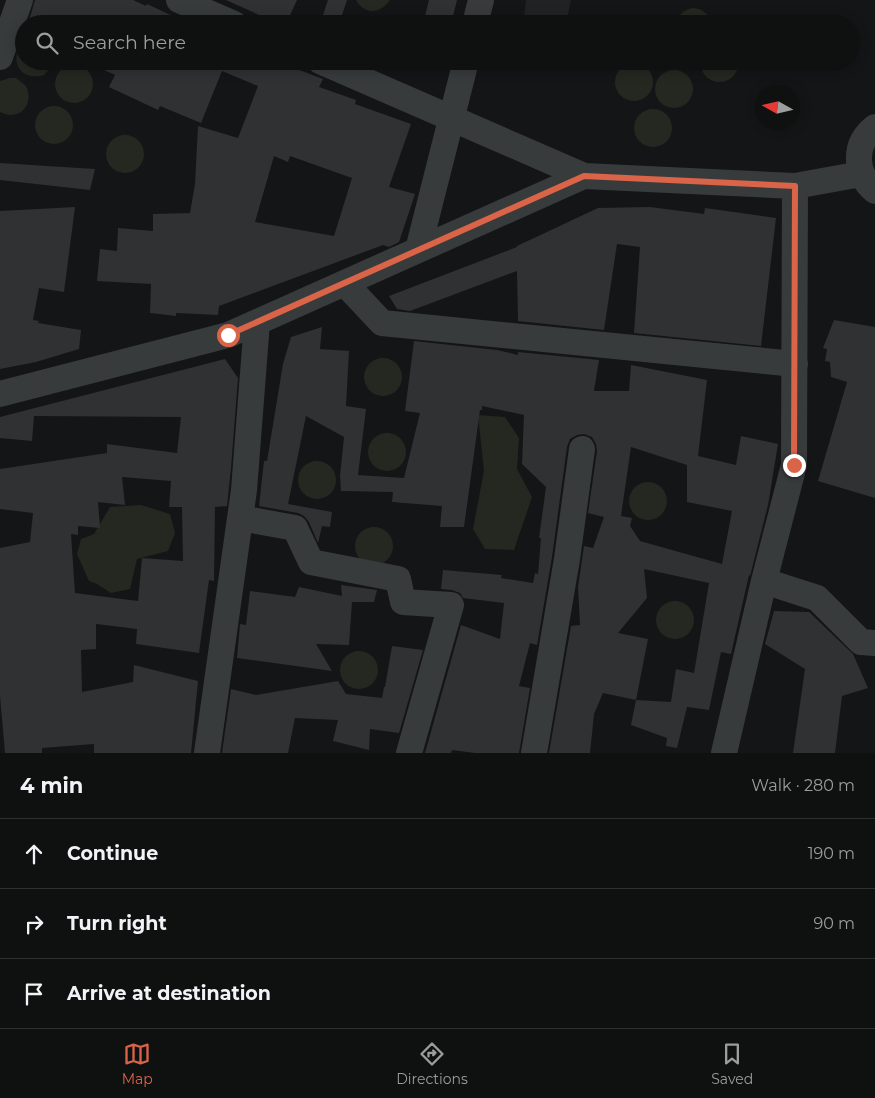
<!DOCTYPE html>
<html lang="en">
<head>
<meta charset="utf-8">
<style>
  :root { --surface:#0f1010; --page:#1d1e1e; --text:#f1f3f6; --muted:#9b9d9f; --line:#2f3030; --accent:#da6448 }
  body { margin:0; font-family:Montserrat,sans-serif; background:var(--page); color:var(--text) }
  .compass { position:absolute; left:755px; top:85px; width:45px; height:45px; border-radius:50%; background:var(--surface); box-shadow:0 2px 12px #0003; rotate:278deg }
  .stop { position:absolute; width:15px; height:15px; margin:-11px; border:4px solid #da6448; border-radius:50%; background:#fff }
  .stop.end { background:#da6448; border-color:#fff; box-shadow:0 1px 5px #0008 }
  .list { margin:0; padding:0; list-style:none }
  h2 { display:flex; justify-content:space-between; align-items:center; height:65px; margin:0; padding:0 20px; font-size:21px }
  h2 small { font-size:16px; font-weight:400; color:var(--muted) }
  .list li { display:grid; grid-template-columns:32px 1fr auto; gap:15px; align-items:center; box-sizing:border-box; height:70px; padding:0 20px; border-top:1px solid var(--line) }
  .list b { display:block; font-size:19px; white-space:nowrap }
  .list em { font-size:16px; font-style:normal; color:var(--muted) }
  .icon { flex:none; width:28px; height:28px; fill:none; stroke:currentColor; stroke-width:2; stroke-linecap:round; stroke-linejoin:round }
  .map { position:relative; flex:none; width:875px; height:753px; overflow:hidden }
  .search { position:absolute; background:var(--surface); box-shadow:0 2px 12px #0003; left:15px; right:15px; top:15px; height:55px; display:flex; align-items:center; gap:12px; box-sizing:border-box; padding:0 18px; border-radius:28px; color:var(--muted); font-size:19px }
  .sheet { height:275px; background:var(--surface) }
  nav { display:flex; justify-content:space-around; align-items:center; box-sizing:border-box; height:70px; border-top:1px solid var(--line); background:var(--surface); font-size:14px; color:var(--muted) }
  nav a { display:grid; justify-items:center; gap:2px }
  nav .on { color:var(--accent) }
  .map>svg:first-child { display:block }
  .built { fill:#212223 }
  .green { fill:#242821 }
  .building { fill:#303132; fill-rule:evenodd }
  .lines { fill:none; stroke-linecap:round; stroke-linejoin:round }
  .minor { stroke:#383b3c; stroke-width:26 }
  .route { stroke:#da6448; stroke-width:6 }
</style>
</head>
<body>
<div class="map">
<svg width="875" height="753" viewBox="0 0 875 753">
  <rect width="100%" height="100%" fill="#141516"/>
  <path class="built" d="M526 0H571L566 24H523Z"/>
  <path class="green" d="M356 0H390C381 14 364 15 356 0Z
    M693 8C703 9 709 14 712 24H676C678 14 684 10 693 8Z
    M24 43V61H53L52 66 44 75C21 82 7 60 24 43Z
    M590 61H622C613 73 599 73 590 61Z
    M701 61H738C740 89 699 89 701 61Z
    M615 82a19 19 0 1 1 38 0a19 19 0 1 1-38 0Z
    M55 84a19 19 0 1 1 38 0a19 19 0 1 1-38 0Z
    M655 89a19 19 0 1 1 38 0a19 19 0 1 1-38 0Z
    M10 78H16L26 86C35 105 19 122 0 112V81Z
    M35 125a19 19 0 1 1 38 0a19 19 0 1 1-38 0Z
    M634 128a19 19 0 1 1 38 0a19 19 0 1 1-38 0Z
    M106 154a19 19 0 1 1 38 0a19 19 0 1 1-38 0Z
    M364 377a19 19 0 1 1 38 0a19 19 0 1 1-38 0Z
    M478 415 505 417 519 438 517 469 532 497 514 550 485 549 473 529 484 471Z
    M368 452a19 19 0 1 1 38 0a19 19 0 1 1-38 0Z
    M298 480a19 19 0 1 1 38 0a19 19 0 1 1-38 0Z
    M629 501a19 19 0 1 1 38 0a19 19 0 1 1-38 0Z
    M141 505 170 514 175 533 168 551 137 559 130 589 111 593 97 584 89 581 77 554 81 539 94 534 110 507Z
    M355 546a19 19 0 1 1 38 0a19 19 0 1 1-38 0Z
    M656 620a19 19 0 1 1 38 0a19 19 0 1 1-38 0Z
    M340 670a19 19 0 1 1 38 0a19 19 0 1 1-38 0Z"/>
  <path class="building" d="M35 0H133L146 6 147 4 190 24H28Z
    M226 0H297L286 24H279Z
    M328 0H347L339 24H320Z
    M429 0H457L451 24H423Z
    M85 61H276L323 79 319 87 356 100 355 104 411 124 389 187 415 194 399 242 389 247 383 245 219 306 218 315 176 313V316L150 313 151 284 97 281 100 249 117 251 118 228 153 231V214L190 213 195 184 198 126 238 138 258 86 222 71 201 123 160 106 158 110 109 87 115 75ZM274 156 288 162 290 156 352 178 334 236 255 222Z
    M0 163 95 169 90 190 0 180Z
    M75 207 64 292 39 288 33 320 39 321 38 323 81 330 79 349 36 362 0 369V211Z
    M650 207 704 214 705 208 776 218 761 346 634 333 640 247 617 244 604 330 518 321 517 271 410 311 397 309 389 296 517 247V246L598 208Z
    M834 320 875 327V498L818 481 847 382 831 377 830 362 825 361 827 349 823 348Z
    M322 327 320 349 349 351 346 406 366 409 358 475 404 478 420 413 405 411 414 341 497 350 518 355V352L599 360 594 391H629L631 365 707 380 698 456 736 465 741 436 778 444 768 505 750 576 749 575 731 654 721 652 709 710 687 707 677 748 666 746 667 738 631 725 636 700 603 693 594 714 590 753H549L571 626 580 625 578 587 584 546 593 548 604 517 588 513 597 451 596 444 592 437 584 434 577 435 570 439 567 447 552 557 537 645 530 643 519 686 530 688 519 753H475L452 750 451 753H425L461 625 500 639 504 603 463 598 460 593 452 590 441 589 443 570 502 575 501 578 533 583 535 573 538 574 541 538H539L546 487 522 464 524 415 482 406V410H480L464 527H440L442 506 392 502 393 492 341 491 340 476 344 437 306 416 288 504 332 512 330 527 322 526 318 543 309 522 304 516 298 513 259 506 264 461H267L283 364 291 337ZM631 447 687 465V502L732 511 722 564 640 541 630 526 632 518 621 516ZM644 569 709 583 694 673 676 669 671 702 636 700 648 639 618 633 647 598Z
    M225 359 238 378 231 468 227 506 215 507 214 581 209 580 199 653 136 644 137 629 96 624V649L81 650 82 692 133 682 134 665 198 681 191 753H94V744L42 748V753H5L0 696V548L30 542 33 513 0 509V469L107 453V444L177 453 181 417 34 416 32 441 0 438V417ZM122 477 171 481 169 507H182L183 561 142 558 138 601 75 593 71 534 78 535V526L100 528 98 502 125 505Z
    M341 585 377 590 374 602H352L349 645 316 644 332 671 237 658 240 624 246 625 250 591 295 597 299 587 342 596Z
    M774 611 809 612 853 654 868 688 842 696 835 753H793L805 669 765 644Z
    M392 646 423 650 399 733 370 729 369 750 333 741 338 720 295 718 288 753H222L231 689 256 695 338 681 346 694 382 698 384 687H385Z"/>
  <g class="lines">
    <path class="minor" d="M179 0 234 24
      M475 24 481 0
      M0 57 20 0
      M320 61 584 176 795 186 861 174
      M875 127C853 144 854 173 875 191
      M418 250 466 61
      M351 290 382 323 795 364
      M0 394 228 335 584 176
      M240 518 295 528 311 562 398 579 403 602 451 605 409 753
      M764 581 817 598 861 642 875 643
      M207 753 244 490 257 322
      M534 753 567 559 582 449
      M724 753 764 581 794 465 795 186"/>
  </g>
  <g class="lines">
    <path class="route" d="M228 335 584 176 795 186 794 465"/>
  </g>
</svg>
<svg class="compass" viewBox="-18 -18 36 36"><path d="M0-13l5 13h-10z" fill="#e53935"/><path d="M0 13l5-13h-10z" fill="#9b9d9f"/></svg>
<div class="stop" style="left:228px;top:335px"></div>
<div class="stop end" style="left:794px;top:465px"></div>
<div class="search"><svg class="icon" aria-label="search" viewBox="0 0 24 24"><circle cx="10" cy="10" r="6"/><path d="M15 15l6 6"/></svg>Search here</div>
</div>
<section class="sheet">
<h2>4 min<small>Walk · 280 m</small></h2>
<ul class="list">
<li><svg class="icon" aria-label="ahead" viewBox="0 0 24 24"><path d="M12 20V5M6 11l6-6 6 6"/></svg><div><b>Continue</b></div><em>190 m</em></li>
<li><svg class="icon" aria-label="right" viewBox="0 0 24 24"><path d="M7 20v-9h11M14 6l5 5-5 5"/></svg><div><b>Turn right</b></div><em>90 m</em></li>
<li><svg class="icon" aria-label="arrive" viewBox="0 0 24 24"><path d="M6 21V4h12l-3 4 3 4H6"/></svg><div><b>Arrive at destination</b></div></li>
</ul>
</section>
<nav>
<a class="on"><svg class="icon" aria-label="map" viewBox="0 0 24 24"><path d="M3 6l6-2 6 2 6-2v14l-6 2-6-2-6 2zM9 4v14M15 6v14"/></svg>Map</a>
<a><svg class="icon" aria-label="directions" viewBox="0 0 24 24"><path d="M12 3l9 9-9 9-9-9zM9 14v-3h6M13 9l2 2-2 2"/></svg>Directions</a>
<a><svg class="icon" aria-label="saved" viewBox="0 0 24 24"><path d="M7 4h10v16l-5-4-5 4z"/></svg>Saved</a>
</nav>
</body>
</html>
